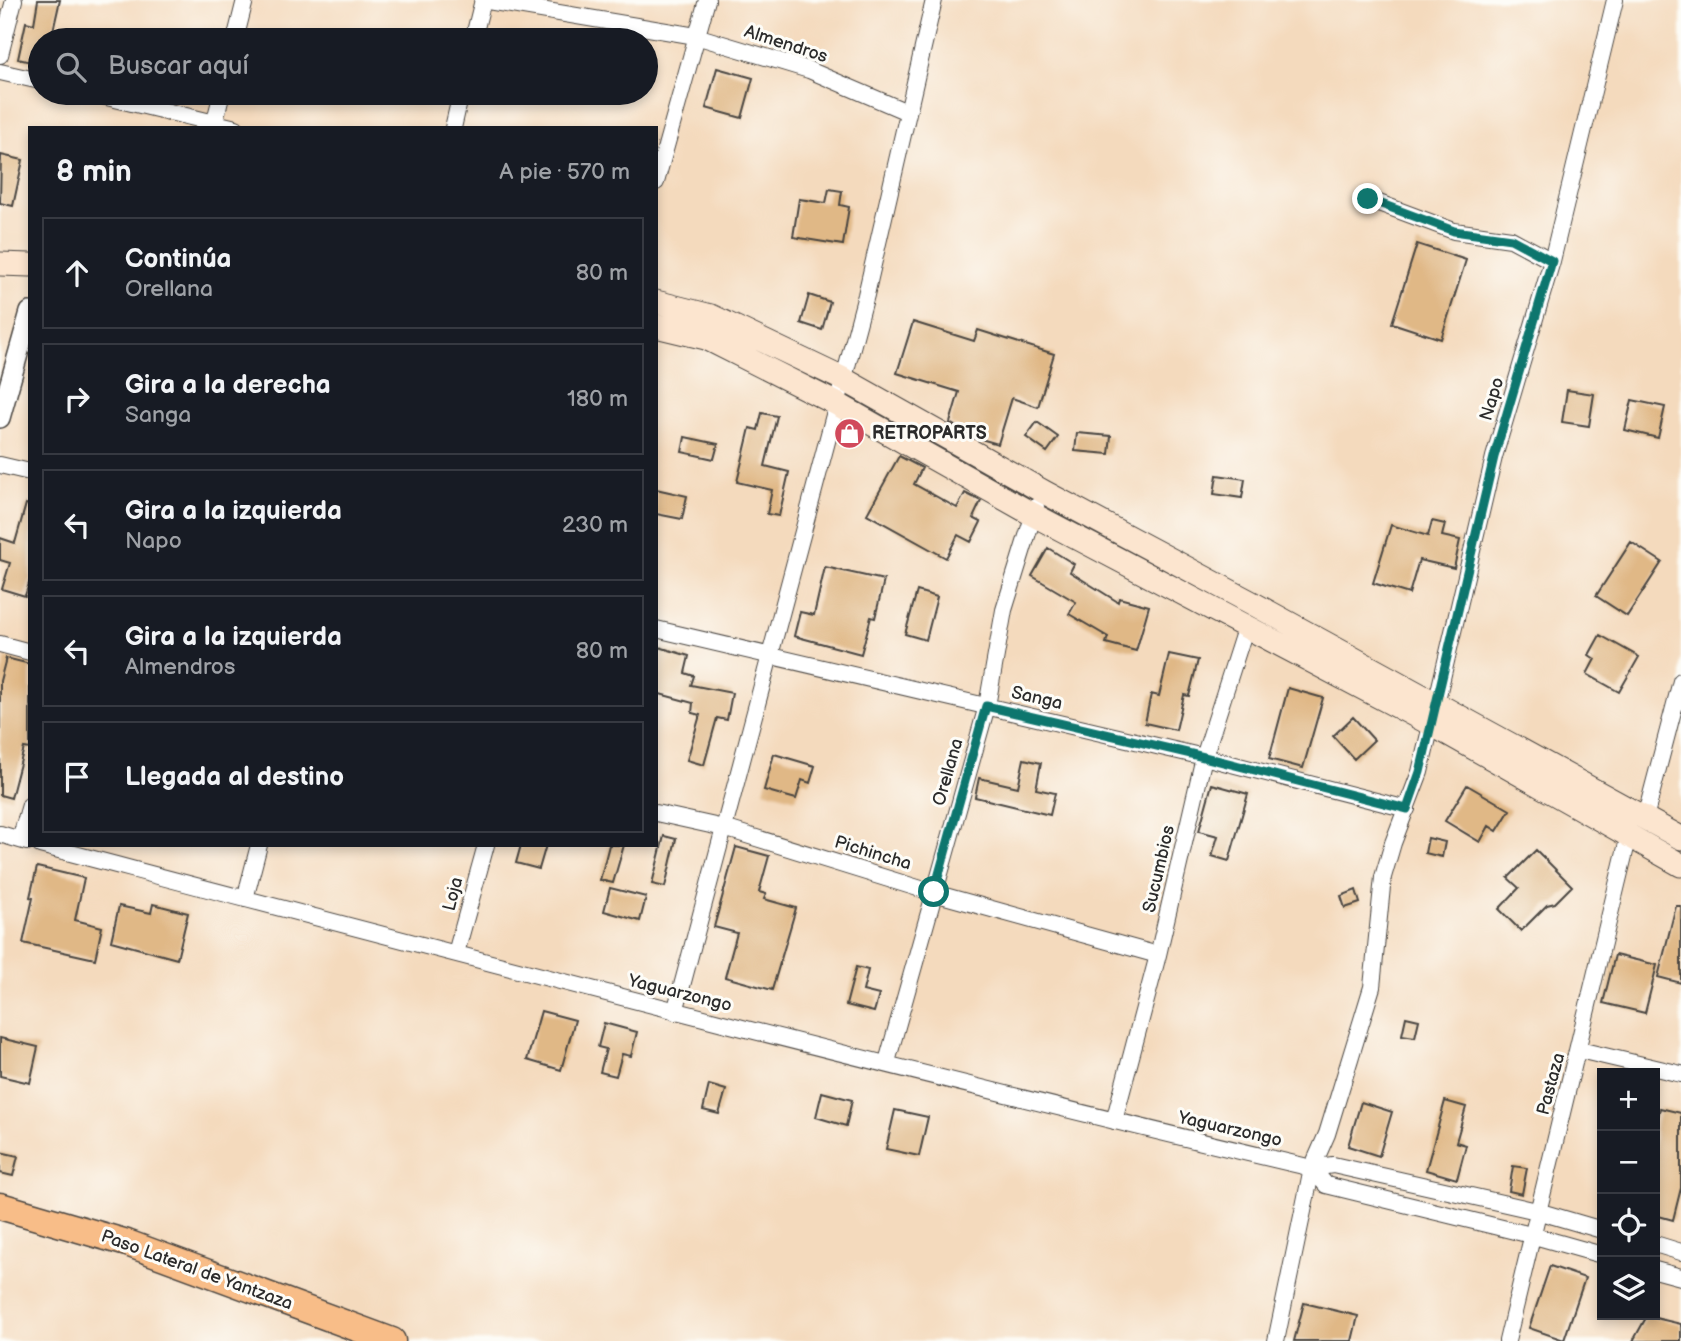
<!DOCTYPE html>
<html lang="es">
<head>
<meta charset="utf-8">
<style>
  :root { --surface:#171b24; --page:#20242c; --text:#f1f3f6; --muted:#9ea1a6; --line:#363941 }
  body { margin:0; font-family:"Balsamiq Sans",sans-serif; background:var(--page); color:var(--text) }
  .controls { position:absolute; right:21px; bottom:21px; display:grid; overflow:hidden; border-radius:0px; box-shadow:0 4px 10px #0003 }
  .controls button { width:63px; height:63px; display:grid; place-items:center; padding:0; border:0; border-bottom:2px solid var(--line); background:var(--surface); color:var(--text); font:35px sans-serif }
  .stop { position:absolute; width:21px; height:21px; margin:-16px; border:5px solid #0f766e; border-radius:50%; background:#fff }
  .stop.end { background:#0f766e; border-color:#fff; box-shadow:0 2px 7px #0008 }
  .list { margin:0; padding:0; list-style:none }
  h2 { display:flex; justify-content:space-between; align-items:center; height:91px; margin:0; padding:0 28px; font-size:30px }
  h2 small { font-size:23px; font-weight:400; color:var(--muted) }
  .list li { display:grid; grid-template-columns:46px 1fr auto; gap:21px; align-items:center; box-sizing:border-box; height:112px; margin:0 14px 14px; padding:0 14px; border:2px solid var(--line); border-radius:0px }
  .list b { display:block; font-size:26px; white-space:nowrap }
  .list p { margin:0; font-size:23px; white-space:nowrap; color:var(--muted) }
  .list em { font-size:23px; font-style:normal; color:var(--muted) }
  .icon { flex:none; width:38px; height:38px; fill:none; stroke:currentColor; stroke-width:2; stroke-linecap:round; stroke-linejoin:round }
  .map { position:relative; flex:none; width:1681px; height:1341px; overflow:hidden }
  .search { position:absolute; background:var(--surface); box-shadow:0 4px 10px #0003; left:28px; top:28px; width:630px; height:77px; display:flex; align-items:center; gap:18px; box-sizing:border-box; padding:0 24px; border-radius:38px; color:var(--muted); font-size:26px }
  .panel { position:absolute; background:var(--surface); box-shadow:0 4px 10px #0003; left:28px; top:126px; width:630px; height:721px; border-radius:0px }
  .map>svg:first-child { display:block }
  .building { fill:#e0b886 }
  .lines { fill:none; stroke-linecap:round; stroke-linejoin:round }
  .minor-casing { stroke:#494541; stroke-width:18 }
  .tertiary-casing { stroke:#494541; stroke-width:22 }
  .secondary-casing { stroke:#494541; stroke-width:25 }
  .trunk-casing { stroke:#494541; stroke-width:29 }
  .minor { stroke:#fff; stroke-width:16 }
  .tertiary { stroke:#fff; stroke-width:19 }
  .secondary { stroke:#fce5cf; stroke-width:23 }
  .trunk { stroke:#f8bd88; stroke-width:26 }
  .route { stroke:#0f766e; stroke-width:9 }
  .labels { text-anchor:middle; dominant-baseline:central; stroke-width:6; stroke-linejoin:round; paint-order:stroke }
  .street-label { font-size:18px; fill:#2b2b2b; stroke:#fdfcf7 }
  .poi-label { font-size:18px; font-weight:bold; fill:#2b2b2b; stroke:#fdfcf7; text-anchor:start }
</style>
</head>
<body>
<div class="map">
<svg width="1681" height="1341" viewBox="0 0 1681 1341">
  <rect width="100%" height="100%" fill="#fdfcf7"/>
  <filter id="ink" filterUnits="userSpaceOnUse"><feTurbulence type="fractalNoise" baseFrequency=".0143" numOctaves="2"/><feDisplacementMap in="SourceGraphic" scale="14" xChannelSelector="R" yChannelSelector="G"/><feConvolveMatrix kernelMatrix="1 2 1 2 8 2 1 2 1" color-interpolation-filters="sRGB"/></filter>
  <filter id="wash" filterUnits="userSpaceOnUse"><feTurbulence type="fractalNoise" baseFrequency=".00686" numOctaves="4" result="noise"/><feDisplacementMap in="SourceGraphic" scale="28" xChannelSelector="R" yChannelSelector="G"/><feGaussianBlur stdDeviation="1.57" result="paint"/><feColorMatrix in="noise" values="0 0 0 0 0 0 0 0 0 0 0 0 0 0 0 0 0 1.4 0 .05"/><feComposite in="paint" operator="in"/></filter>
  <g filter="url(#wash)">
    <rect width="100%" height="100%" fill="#f4dabd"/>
    <g id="blocks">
      <path class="building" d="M38 0H60L51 40H40V64L18 59 26 22 34 24Z
        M717 68 753 78 742 118 706 108Z
        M1 155 23 160 13 206 0 203Z
        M829 189 842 191 840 205 849 207 843 245 793 237 799 199 826 203Z
        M1417 244 1466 260 1441 339 1392 323Z
        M809 295 830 302 822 330 801 323Z
        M913 322 974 341 978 330 1054 354 1038 407 1012 398 998 444 974 437 950 423 959 392 897 373Z
        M1567 390 1594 394 1589 426 1562 422Z
        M1632 400 1665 407 1658 438 1625 430Z
        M762 413 777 416 765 466 789 472 779 516 767 514 772 490 737 482 750 428 758 430Z
        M1037 422 1058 437 1047 452 1026 437Z
        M1077 433 1111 436 1109 454 1075 451Z
        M685 437 718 444 714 459 682 452Z
        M899 456 922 468 914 484 957 508 965 493 981 501 973 518 981 522 971 542 958 535 946 558 867 514Z
        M1217 475 1245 479 1242 498 1214 494Z
        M656 489 687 496 682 519 656 514Z
        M26 504 30 505V580L25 596 2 589 10 563 0 560V538L15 543Z
        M1432 521 1445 524 1442 536 1460 540 1454 568 1419 560 1409 594 1373 583 1391 525 1428 536Z
        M1631 542 1662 562 1627 616 1596 596Z
        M1048 548 1074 564 1070 572 1118 602 1119 598 1149 606 1136 651 1106 643 1108 637 1069 614 1076 602 1032 576Z
        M825 567 884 580 875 618 871 617 861 654 794 636 800 612 814 615Z
        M917 591 937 597 926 640 905 634Z
        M1600 635 1639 657 1619 692 1587 674 1595 659 1589 655Z
        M659 647 689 656 685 673 694 676 691 685 732 693 727 720 717 718 704 765 687 760 700 715 692 713 693 703 656 693V655Z
        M1169 654 1198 660 1189 696 1184 695 1176 730 1145 723 1151 694 1159 696Z
        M6 658 30 664V749L24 748 11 798 0 795V681Z
        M1288 688 1323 698 1303 768 1269 759Z
        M1353 717 1374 740 1354 759 1333 736Z
        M774 754 815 766 810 783 802 780 796 799 764 790Z
        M1024 759 1041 763 1036 789 1055 793 1050 815 975 797 979 778 1018 787Z
        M1212 784 1248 794 1229 861 1212 856 1218 836 1199 831Z
        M1467 785 1510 810 1497 831 1489 826 1480 842 1445 821Z
        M664 836 676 839 665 887 652 884Z
        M1428 838 1445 842 1442 857 1425 853Z
        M521 845H546L539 869 516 863Z
        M609 845H624L613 883 600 880Z
        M736 847 769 856 759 892 766 894 764 899 796 908 772 990 725 977 737 933 714 927Z
        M1536 850 1572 886 1555 903 1547 905 1521 931 1499 909 1519 888 1508 878Z
        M37 867 84 878 75 920 102 927 95 959 23 943 33 898 30 897Z
        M610 888 646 897 640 921 604 911Z
        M1356 890 1360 903 1345 908 1341 896Z
        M153 904 188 913 177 959 111 941 119 906 151 913Z
        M1676 906H1681V983L1658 977Z
        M1615 955 1657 965 1645 1013 1603 1003Z
        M856 967 868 970 863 991 879 995 874 1012 846 1005Z
        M541 1011 575 1020 561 1070 527 1060Z
        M1406 1017 1419 1020 1415 1037 1402 1035Z
        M604 1023 637 1032 631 1056 622 1054 616 1076 600 1072 606 1049 598 1047Z
        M0 1038 38 1047 30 1083 0 1076Z
        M709 1085 726 1090 719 1114 703 1110Z
        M822 1092 852 1100 846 1126 816 1117Z
        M1445 1101 1466 1107 1456 1142 1466 1145 1457 1179 1426 1170Z
        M1361 1102 1392 1112 1379 1156 1348 1146Z
        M1660 1108 1681 1113V1188L1673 1220 1655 1215V1130Z
        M895 1110 928 1117 919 1156 886 1149Z
        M0 1152 18 1156 13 1176 0 1173Z
        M1513 1166 1527 1168 1522 1194 1509 1191Z
        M1550 1266 1585 1278 1564 1340 1529 1328Z
        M1304 1303 1358 1316 1352 1341H1294Z
        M1647 1316 1681 1324V1341H1633Z"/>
    </g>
  </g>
  <g filter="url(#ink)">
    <use href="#blocks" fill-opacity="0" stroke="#494541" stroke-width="2"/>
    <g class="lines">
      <defs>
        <path id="minor" d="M482 0 696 36 809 70 907 112
          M235 40 245 0
          M473 40 483 0
          M0 55 14 0
          M0 72 40 81
          M90 93 236 128
          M213 128 222 93
          M453 128 461 93
          M656 182 707 0
          M1368 199 1454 231 1511 239 1552 261
          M0 465 30 472
          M656 629 1204 757 1407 809
          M0 644 30 652
          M656 813 724 828 934 893 1158 955
          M1645 818 1681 681
          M0 834 27 842
          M20 840 30 805
          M40 845C463 956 886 1068 1312 1168L1333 1165 1537 1211 1602 1230
          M245 899 259 845
          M456 953 486 845
          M675 1012 866 295 934 0
          M1579 1050 1681 1074
          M887 1062 987 706 1004 610 1036 507
          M1114 1121 1158 955 1204 757 1246 626
          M1312 1168 1326 1185 1531 1235 1602 1255
          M1655 1244 1681 1252
          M1655 1270 1681 1277
          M1276 1341 1312 1168 1327 1134 1372 987 1383 877 1393 843 1420 772 1494 457 1552 261 1615 0
          M1507 1341 1629 835"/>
        <path id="tertiary" d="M0 418 30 312"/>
        <path id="secondary" d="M0 264 30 265
          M656 302 711 316 843 379 1044 492 1252 603 1681 838
          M656 326 706 338 837 404 1032 514 1431 724 1681 865"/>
        <path id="trunk" d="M0 1206 127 1243 392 1341"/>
      </defs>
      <use href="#minor" class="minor-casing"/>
      <use href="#tertiary" class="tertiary-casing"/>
      <use href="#secondary" class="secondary-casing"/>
      <use href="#trunk" class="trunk-casing"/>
      <use href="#minor" class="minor"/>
      <use href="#tertiary" class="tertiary"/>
      <use href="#secondary" class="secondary"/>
      <use href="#trunk" class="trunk"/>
    </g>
  </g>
  <g class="lines" filter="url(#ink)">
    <path class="route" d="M934 892 986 706 1204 757 1407 809 1420 772 1494 457 1552 261 1511 239 1454 231 1368 199"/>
  </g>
  <defs>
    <symbol id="shop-disc" viewBox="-11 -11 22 22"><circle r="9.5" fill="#d1495b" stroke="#fdfcf7"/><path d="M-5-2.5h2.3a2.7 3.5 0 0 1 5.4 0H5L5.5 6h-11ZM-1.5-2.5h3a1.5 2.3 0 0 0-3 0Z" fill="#fff"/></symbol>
  </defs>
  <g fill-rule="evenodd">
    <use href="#shop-disc" x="832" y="416" width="35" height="35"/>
  </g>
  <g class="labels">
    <g class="street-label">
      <text transform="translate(786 44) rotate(18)">Almendros</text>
      <text transform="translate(1492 399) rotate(-73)">Napo</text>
      <text transform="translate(1037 698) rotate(13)">Sanga</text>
      <text transform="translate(948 772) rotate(-74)">Orellana</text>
      <text transform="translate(873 853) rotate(17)">Pichincha</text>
      <text transform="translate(1159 869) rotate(-77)">Sucumbios</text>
      <text transform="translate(453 894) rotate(-75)">Loja</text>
      <text transform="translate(680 993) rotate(14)">Yaguarzongo</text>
      <text transform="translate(1551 1084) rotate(-75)">Pastaza</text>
      <text transform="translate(1230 1129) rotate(13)">Yaguarzongo</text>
      <text transform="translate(197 1270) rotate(20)">Paso Lateral de Yantzaza</text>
    </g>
    <g class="poi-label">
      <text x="872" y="433">RETROPARTS</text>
    </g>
  </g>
</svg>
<div class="controls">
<button>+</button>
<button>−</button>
<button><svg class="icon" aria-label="locate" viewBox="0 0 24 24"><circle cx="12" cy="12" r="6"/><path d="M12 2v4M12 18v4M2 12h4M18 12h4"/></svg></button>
<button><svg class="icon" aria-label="layers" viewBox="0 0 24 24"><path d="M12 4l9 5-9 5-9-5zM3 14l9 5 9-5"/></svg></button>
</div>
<div class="stop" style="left:934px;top:892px"></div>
<div class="stop end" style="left:1368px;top:199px"></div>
<div class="search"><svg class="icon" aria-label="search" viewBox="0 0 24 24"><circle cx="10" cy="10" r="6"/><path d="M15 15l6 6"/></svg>Buscar aquí</div>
<section class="panel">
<h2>8 min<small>A pie · 570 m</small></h2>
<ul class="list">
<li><svg class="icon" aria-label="ahead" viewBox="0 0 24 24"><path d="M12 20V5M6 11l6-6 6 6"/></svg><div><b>Continúa</b><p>Orellana</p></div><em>80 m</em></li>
<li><svg class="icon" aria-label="right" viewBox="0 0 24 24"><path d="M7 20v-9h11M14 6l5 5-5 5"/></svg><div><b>Gira a la derecha</b><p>Sanga</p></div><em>180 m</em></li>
<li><svg class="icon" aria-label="left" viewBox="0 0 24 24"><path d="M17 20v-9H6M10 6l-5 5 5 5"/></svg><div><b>Gira a la izquierda</b><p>Napo</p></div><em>230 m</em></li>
<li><svg class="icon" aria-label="left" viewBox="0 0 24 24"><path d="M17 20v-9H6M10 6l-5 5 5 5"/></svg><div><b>Gira a la izquierda</b><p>Almendros</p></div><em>80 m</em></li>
<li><svg class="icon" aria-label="arrive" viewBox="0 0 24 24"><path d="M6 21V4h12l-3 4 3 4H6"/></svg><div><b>Llegada al destino</b></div></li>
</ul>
</section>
</div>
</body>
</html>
